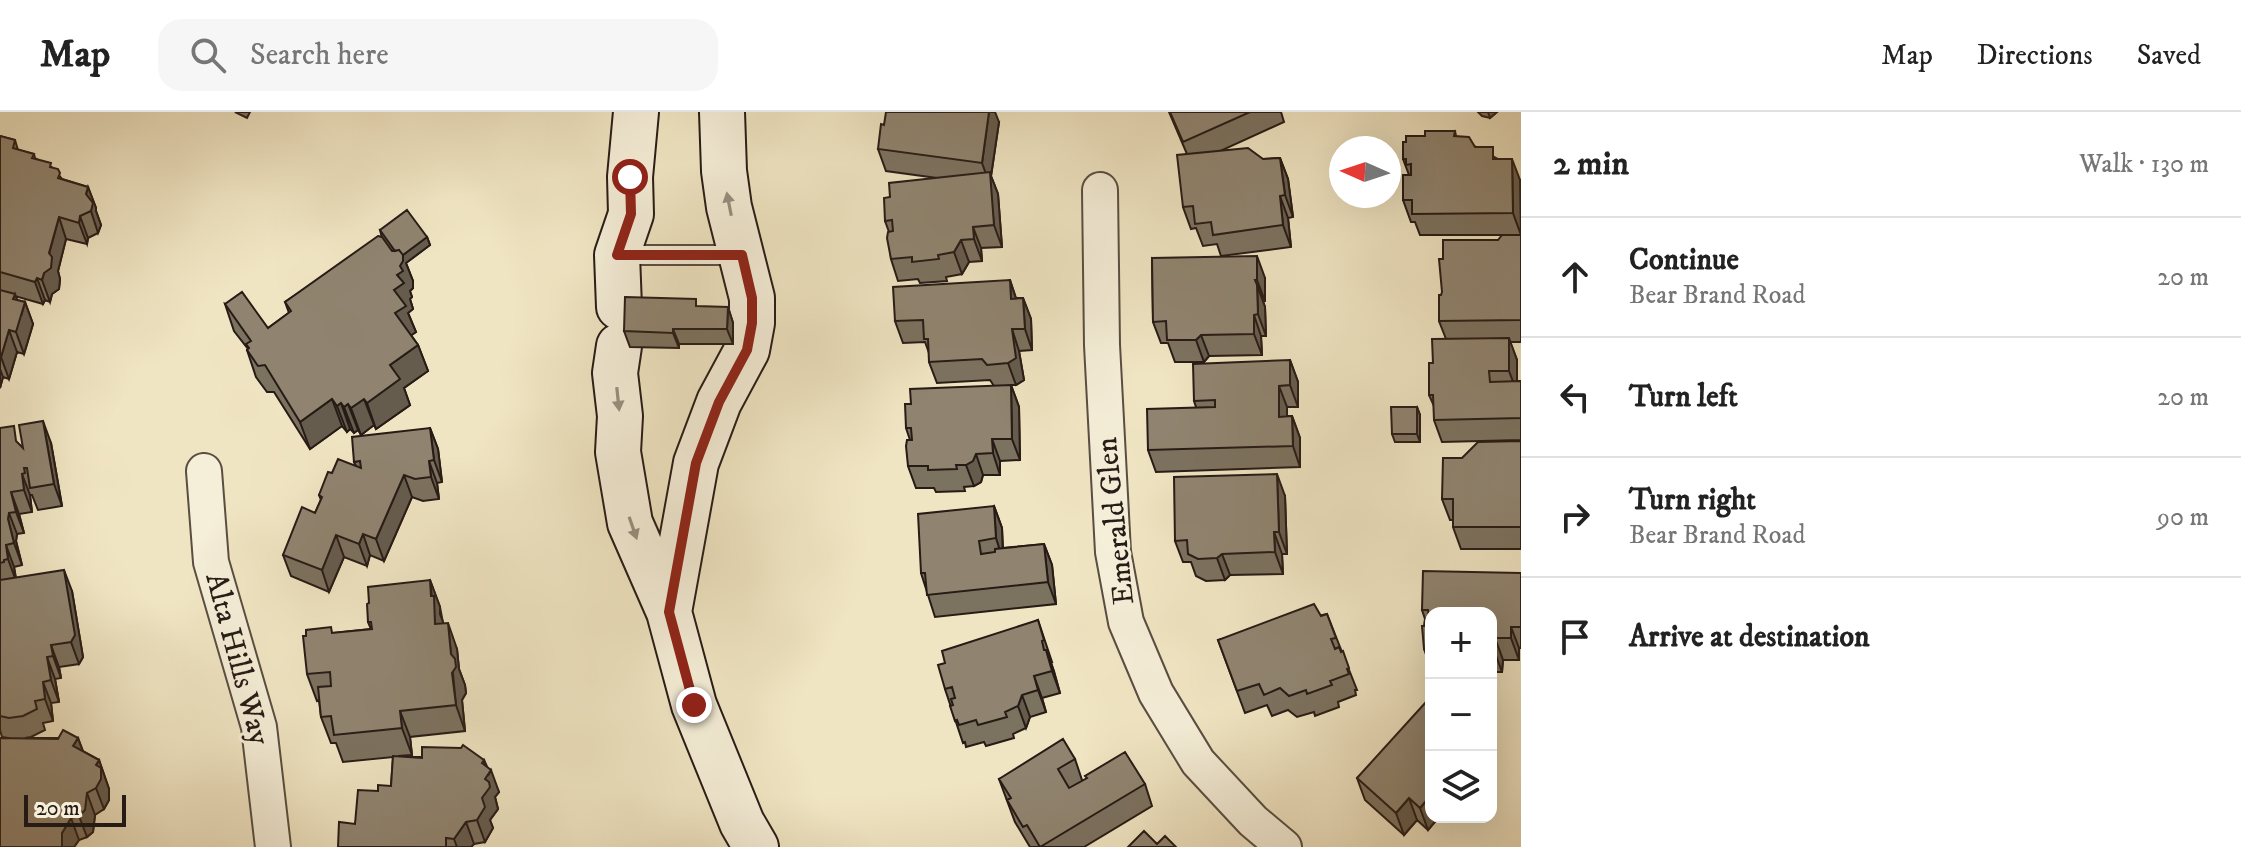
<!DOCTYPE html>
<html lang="en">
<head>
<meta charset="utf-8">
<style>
  :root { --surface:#fff; --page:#f6f6f6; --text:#222; --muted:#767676; --line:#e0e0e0 }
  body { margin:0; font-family:"IM FELL DW Pica",serif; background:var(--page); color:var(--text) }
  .controls { position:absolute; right:24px; bottom:24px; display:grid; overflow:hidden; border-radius:16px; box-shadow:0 8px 32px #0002 }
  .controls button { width:72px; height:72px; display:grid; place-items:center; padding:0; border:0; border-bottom:2px solid var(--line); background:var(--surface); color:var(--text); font:40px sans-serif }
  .compass { position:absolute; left:1329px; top:24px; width:72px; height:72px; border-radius:50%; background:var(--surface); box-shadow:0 8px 32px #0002; rotate:273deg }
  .scale { position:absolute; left:24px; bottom:20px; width:102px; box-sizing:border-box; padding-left:8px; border:4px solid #271b16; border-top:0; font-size:22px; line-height:28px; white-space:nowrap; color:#271b16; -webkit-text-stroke:6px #f5eed8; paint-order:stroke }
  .stop { position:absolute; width:24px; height:24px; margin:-18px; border:6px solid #8f2418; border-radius:50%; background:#fff }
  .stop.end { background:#8f2418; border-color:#fff; box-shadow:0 2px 8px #0008 }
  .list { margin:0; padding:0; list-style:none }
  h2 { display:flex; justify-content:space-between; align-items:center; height:104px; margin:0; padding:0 32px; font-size:34px }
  h2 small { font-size:26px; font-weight:400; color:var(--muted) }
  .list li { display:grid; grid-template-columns:52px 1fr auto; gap:24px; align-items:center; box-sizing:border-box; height:120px; padding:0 32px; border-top:2px solid var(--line) }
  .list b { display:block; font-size:30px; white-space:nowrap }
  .list p { margin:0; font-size:26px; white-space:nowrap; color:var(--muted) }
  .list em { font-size:26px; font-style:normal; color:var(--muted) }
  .icon { flex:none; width:44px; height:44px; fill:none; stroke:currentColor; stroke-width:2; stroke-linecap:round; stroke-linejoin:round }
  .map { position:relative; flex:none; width:1521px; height:735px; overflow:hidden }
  header { display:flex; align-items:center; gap:48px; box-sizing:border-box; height:112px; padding:0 40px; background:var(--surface); border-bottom:2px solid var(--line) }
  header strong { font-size:38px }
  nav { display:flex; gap:44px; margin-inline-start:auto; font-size:28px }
  .search { width:560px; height:72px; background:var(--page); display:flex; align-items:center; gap:20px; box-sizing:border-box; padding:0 28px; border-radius:24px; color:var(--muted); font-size:30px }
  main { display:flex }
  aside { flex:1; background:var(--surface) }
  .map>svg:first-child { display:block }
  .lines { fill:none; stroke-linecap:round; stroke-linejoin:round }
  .lane-casing { stroke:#594e41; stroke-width:22 }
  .street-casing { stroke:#594e41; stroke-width:38 }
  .secondary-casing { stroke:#271b16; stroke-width:48 }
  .lane { stroke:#f5eed8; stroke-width:18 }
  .street { stroke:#f5eed8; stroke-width:34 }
  .secondary { stroke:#f5eed8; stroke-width:44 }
  .wall { fill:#7c7260; stroke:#271b16; stroke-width:2 }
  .shaded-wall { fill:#655c4e; stroke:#271b16; stroke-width:2 }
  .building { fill:#908470; stroke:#271b16; stroke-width:2 }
  .oneway { fill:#988f81 }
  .route { stroke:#8f2418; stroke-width:10 }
  .labels { text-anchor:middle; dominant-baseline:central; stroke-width:6; stroke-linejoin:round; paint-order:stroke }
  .street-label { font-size:30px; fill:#271b16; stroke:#f5eed8 }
</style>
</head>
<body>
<header>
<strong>Map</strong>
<div class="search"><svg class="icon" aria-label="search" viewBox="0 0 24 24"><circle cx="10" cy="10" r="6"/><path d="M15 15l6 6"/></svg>Search here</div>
<nav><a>Map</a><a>Directions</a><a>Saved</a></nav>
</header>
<main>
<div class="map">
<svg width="1521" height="735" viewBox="0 0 1521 735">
  <rect width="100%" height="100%" fill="#f0e5c3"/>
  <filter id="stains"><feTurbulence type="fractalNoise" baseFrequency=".0025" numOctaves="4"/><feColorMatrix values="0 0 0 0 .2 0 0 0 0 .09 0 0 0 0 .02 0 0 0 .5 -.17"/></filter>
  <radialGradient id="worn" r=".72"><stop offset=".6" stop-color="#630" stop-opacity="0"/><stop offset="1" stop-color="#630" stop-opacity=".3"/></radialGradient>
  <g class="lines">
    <defs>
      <path id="lane" d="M617 143H742"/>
      <path id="street" d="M1100 78 1102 233 1113 440 1126 510 1156 581 1198 650 1253 709 1284 735
        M204 359 211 450 259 615 273 735"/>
      <path id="secondary" d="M619 195 617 143 631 102 630 65 636 0
        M619 234 615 261 620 304 618 340 630 411 669 500 694 593 742 711 756 735
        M669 500 696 351 719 290 747 238 752 211V186L729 95 724 59 722 0"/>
    </defs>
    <use href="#lane" class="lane-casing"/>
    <use href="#street" class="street-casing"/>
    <use href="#secondary" class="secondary-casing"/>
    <use href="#lane" class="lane"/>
    <use href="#street" class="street"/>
    <use href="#secondary" class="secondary"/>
  </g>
  <path class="wall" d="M235 0H250L247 6Z
    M1169 0H1281L1284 10 1220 39 1263 47 1280 46 1288 67 1293 105 1288 106 1291 135 1221 144 1217 132 1203 134 1196 116 1191 117 1183 95 1187 42Z
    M1478 0H1497L1490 6 1482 4Z
    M999 10 991 64 998 82 1002 135 981 136 982 149 969 150 962 162 946 165 947 169 920 171 918 167 898 169 891 147 889 120 885 109 890 85 937 66 886 59 878 37Z
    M1455 19 1456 24 1498 47 1520 68 1521 123H1420L1415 110H1411L1403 88 1409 63 1403 47 1406 30 1425 24Z
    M0 24 15 28 18 38 34 42 35 46 53 56 62 67 88 75 96 96V99L101 113 98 121 88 126 87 132 66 127 58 159 60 167 59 177 52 182 50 190 45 188 43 192 15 184 17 188 25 190 33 212 24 242 17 240 9 267 3 265 0 276Z
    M380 118 427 125 430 133 406 151 413 169V176L410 179 412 185 410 187 413 197 408 201 416 220 411 223 418 233 428 259 404 276 410 293 376 317 374 313 361 323 358 318 354 321 350 317 347 320 342 314 310 337 274 280H267L256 265 247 238 248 237 234 219 225 192 268 216 289 201 285 190 382 126Z
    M1521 123V230H1510L1517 248V269H1521V328L1442 330 1434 308V294L1429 283 1433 251 1446 227 1439 209 1441 183 1498 128Z
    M1152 146 1265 166V189H1263L1265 195 1266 224H1261L1262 243 1209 244 1204 250H1175L1168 231H1161L1153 210Z
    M1010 168 1016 186H1023L1031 207 1032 238 1019 239 1024 268 1016 273H1011L1019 295 1020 348 1000 349V363H983L981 370 974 374 964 375 965 379 936 380 934 376H916L908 354 910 328 906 316 911 292 994 274 990 268 937 271 929 250V241L925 230 903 231 895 209Z
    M728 195 733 211V232H679V236L630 235 624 219Z
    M1290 248 1298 270V295H1287V304H1292L1300 326V355L1156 360 1148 338 1196 295 1194 289Z
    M1417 295 1420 303V330H1395L1392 322Z
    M0 316 23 336 51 331 62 394 38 398 32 383H30L32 400 19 402 24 421 17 422 16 429 22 453 14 455 16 466 72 479 83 545 79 552 59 555 61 566 55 567 59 590 51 591 53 609 43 611 45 618 31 625 25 626H78L83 639 99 648 109 677V688L104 697 95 703 93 720 87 725 79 728 74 735H0L9 626 2 625 0 618Z
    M430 316 438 337 442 370 437 371 439 387 423 389 412 385 384 449 370 443 367 454 344 445 329 480 291 464 283 443 315 401 321 388 319 383 332 361 356 354 354 350Z
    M1521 329V437H1461L1453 415V408H1450L1442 387 1462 346Z
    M1285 384 1287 442H1282L1283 462 1230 463 1225 468 1206 469 1196 464 1191 450H1183L1175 429Z
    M994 394 1002 416 1003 436 1044 432 1052 453 1056 492 935 505 921 461Z
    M1521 461V536H1519V548H1503L1502 560H1491V501H1431V556L1424 537 1425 507 1422 498Z
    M430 468 440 495 443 511 457 537 459 557 465 573 466 581 462 588 465 619 410 625 412 643 398 644 484 648 499 680 495 685 498 697 490 708 493 716 485 730 474 732 471 735H338L378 679 391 674 393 645 343 650 336 631H331L321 605 319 588 317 589 307 562 333 521 371 517 368 510Z
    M1327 502 1357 578H1355L1356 583 1338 590 1339 595 1315 604 1314 600 1297 605 1288 598 1272 604 1267 593 1245 601 1218 528Z
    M1038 508 1052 550H1051L1060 581 1042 586 1046 600 1030 605 1026 616 1013 622 1014 626 986 634 984 630 966 635 965 630 963 631 945 577V551Z
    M1431 595V705H1439L1428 718 1417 708 1404 723 1365 688 1357 666Z
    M1075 647 1082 668 1145 672 1152 694 1084 735H1030L1015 710 999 667Z"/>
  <path class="shaded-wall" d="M989 0H995L999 10 991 64 998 82 1002 135 994 113 990 73 982 51Z
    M1488 0H1497L1490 6Z
    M1280 46 1288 67 1293 105 1285 83Z
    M1512 47 1520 68 1521 123 1513 101Z
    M88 75 96 96V99L101 113 98 121 91 99 86 82Z
    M1280 84 1288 106 1291 135 1283 113Z
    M80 104 88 126 87 132 79 111Z
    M59 105 66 127 58 159 60 167 59 177 52 182 50 190 42 168Z
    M973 115 981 136 982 149 974 127Z
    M427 125 430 133 406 151 413 169V176L410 179 412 185 410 187 413 197 408 201 416 220 405 228 395 201 394 178 400 154V145Z
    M961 128 969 150 962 162 954 140Z
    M1257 144 1265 166V189L1257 168Z
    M37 166 45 188 43 192 35 170Z
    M1010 168 1017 190 1011 187Z
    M1257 173 1265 195 1266 224 1258 202Z
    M15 182 22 201 25 190 33 212 24 242 16 220 13 187Z
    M1023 186 1031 207 1032 238 1025 217Z
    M728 195 733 211V232L727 217Z
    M1254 203 1261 224 1262 243 1254 222Z
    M673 217 679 232V236L673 221Z
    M1012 217 1019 239 1024 268 1016 273 1008 251Z
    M9 218 17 240 9 267 1 245Z
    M1201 223 1209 244 1204 250 1196 228Z
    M1509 226 1517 248V280L1509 259Z
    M418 233 428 259 404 276 410 293 376 317 367 291 390 253Z
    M1290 248 1298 270V295L1290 273Z
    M0 257 3 265 0 276Z
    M1011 273 1019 295 1020 348 1012 327Z
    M1279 274 1287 295V326L1279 305Z
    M332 287 342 314 310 337 300 310Z
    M364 287 374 313 361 323 351 296Z
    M341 291 350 317 347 320 337 294Z
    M348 292 358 318 354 321 344 295Z
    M1417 295 1420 303V330L1417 322Z
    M1292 304 1300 326V355L1293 334Z
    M43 309 51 331 62 394 54 372Z
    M430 316 438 337 442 370 434 348Z
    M992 327 1000 349V363L993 341Z
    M976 342 983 363 981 370 974 374 966 353Z
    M429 349 437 371 439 387 431 365Z
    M22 362 30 383 32 400 24 378Z
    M1277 362 1285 384 1287 442 1279 420Z
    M404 363 412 385 384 449 376 427Z
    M11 380 19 402 24 421 16 400Z
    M994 394 1002 416 1003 448 996 426Z
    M9 401 17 422 16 429 22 453 14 431 8 407Z
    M1274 420 1282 442 1283 462 1275 440Z
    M363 422 370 443 367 454 359 432Z
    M336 423 344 445 329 480 322 458Z
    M1044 432 1052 453 1056 492 1048 470Z
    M6 433 14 455 16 469 8 447Z
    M1222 442 1230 463 1225 468 1217 446Z
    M64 458 72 479 83 545 79 552 71 530Z
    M430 468 440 495V502L443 510 444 538 435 512Z
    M448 511 457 537 459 557 465 573 466 581 462 588 465 619 456 593Z
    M1511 515 1519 536V548L1511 526Z
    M1495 526 1503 548 1502 560 1494 538Z
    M51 533 59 555 61 566 53 544Z
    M1046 538 1054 559 1060 581 1052 559Z
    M47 545 55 567 59 590 51 568Z
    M1034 564 1042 586 1046 600 1038 578Z
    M43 570 51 591 53 609 45 587Z
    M1022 583 1030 605 1026 616 1018 594Z
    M400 599 410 625 412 643 402 616Z
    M78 626 86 648 73 634Z
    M99 648 109 677V688L104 697 96 676V653Z
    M484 648 489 662 491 658 499 680 495 685 498 697 490 708 493 716 485 730 477 708 485 667 482 651Z
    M1491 650 1495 660 1491 664Z
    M87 681 95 703 93 720 87 725 79 704Z
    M1431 683V705H1439L1428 718 1420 696Z
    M1409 686 1417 708 1404 723 1396 701Z
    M71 706 79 728 74 735H62V721Z
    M466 710 474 732 471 735H457L454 727Z"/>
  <path class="building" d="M886 0H989L982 51 878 37 881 12 884 13Z
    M1170 0H1250L1183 30Z
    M1425 19H1455L1454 24 1469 25 1475 35H1493V47H1512L1513 101 1412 102V88H1403V63H1411V52L1406 53V47H1403V30H1406V24H1425Z
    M0 24 15 28 13 36 34 42 32 46 51 51 50 55 58 57 60 61 58 66 88 75 86 82 93 91 91 99 80 104 79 111 59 105 49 141 52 145 51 156 44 161 42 168 37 166 35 170 0 160Z
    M1248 36 1263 47 1280 46 1285 83 1280 84 1283 113 1213 123 1211 110 1195 112 1193 94 1183 95 1177 43Z
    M990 60 994 113 973 115 974 127 961 128 954 140 938 143 939 147 912 150V145L891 147 887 126 888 120 893 119 892 108 885 109 884 86 890 85 889 71Z
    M407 98 427 125 403 143 399 138 395 139 380 118Z
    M1502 123H1521V208L1439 209V183H1441L1442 180 1439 147H1443V128H1498Z
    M378 124 382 125 392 139 399 138 403 143V149L400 154 403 159 397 163 404 171 394 178 406 194 395 201 418 233 390 253 400 267 367 291 364 287 351 296 348 292 344 295 341 291 337 294 332 287 300 310 265 253 258 254 247 238 249 236 246 232 251 229 225 192 242 180 268 216 291 199 285 190Z
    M1257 144V168H1255L1257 173 1258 202 1254 203V222L1201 223 1196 228H1167L1166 209 1153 210 1152 146Z
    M1010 168 1011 187 1023 186 1025 217H1012L1016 246 1008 251 987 253 982 247 929 250 928 227H924L923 208 895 209 893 175Z
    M0 178 15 182 13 187 25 190 16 220 9 218 1 245H0Z
    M625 185 696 187V194L728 195 727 217H673V221L624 219Z
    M1509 226V259H1489L1490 270 1521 269V306L1434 308 1433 283H1429V251H1433L1432 227Z
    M1290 248V273L1279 274V305L1292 304 1293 334 1148 338 1147 297 1215 295V288L1194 289 1193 252Z
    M1011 273 1012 327H992L993 341 976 342 973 349 966 353H956L957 357 928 358V354H908L906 334 907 328H912L911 316H906L905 292H911L910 277Z
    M1391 295H1417V322H1392Z
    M43 309 54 372 30 376 27 356H24L25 361 22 362 24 378 11 380 16 400 9 401 8 407 14 431 6 433 8 447 4 448V450L0 451V316L14 314 16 329 23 336 19 313Z
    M430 316 434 348 429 349 431 365 415 367 404 363 376 427 363 422 359 432 336 423 322 458 283 443 302 395 315 401 322 385 319 383 328 360 332 361 338 347 361 356 360 349 354 350 352 325Z
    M1521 329V415H1453V387H1442L1443 346H1462L1478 330Z
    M1277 362 1279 420H1274L1275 440 1222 442 1217 446 1198 447 1188 442 1187 428 1175 429 1174 365Z
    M994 394 996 426 979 429 981 442 995 440V437L1044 432 1048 470 927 483 925 461H921L918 402Z
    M64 458 75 523 71 530 51 533 53 544 47 545 51 568 43 570 45 587 35 589 37 597 23 604 9 606 0 604V468Z
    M1423 459 1521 461V515H1511V526H1495L1494 538H1491V501H1431V537H1424L1422 514H1424L1425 507 1429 506 1428 498H1422Z
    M430 468 431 484H434L435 512 448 511 451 542 455 547 456 555 452 561 456 593 400 599 402 616 334 623 331 604 321 605 318 575 331 574 330 560 307 562 303 524H306V518L331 515 332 521 372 517 371 510H368L367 492 369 491 368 475Z
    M1314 492 1321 504 1327 502 1336 526 1331 527 1335 537 1339 535 1341 540 1343 539 1349 556 1347 557 1349 562 1330 569 1332 573 1307 582 1306 578 1289 584 1280 576 1264 583 1259 572 1237 579 1218 528Z
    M1038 508 1044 528 1042 529 1044 538H1046L1052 559 1034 564 1038 578 1022 583 1018 594 1005 600 1007 605 978 613 976 608 959 613 957 608 955 609 950 594 953 593 951 587 955 586 952 575 945 577 938 553 945 551 942 539Z
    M1426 590 1431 595V683L1420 696 1409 686 1396 701 1357 666Z
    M63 618 78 626 73 634 99 648 96 653 101 656V667L96 676 87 681 85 698 79 704 71 706 62 721V735H0V626L58 627Z
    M1063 627 1075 647 1058 657 1069 676 1087 666 1085 664 1125 640 1145 672 1040 735 1027 713 1023 715 1007 688 1011 686 999 667Z
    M463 633 484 648 482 651 491 658 485 667 489 670 490 675 482 686 485 695 477 708 466 710 454 727 446 726V735H338L339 710 355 712 358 678 378 679V673L391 674 393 644 422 646V635L461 636Z
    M1144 719 1157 732 1165 724 1176 735H1128Z"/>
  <defs><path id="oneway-solid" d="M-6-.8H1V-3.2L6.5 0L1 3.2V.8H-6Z" transform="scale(2)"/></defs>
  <g class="oneway">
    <use href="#oneway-solid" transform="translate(729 92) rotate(-101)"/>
    <use href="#oneway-solid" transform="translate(618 287) rotate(84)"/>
    <use href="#oneway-solid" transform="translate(633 416) rotate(71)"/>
  </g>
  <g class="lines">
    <path class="route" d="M630 65 631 102 617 143H742L752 186V211L747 238 719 290 696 351 669 500 694 593"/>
  </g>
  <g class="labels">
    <g class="street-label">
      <text transform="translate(1116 409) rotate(-96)">Emerald Glen</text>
      <text transform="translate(237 547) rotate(75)">Alta Hills Way</text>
    </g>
  </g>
  <rect width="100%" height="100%" filter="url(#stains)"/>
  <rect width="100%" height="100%" fill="url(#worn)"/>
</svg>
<div class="controls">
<button>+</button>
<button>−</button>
<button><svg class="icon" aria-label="layers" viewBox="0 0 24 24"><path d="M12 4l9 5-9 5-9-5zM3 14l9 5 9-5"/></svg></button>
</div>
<svg class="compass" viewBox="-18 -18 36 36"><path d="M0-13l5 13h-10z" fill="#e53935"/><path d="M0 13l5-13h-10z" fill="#767676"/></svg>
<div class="scale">20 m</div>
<div class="stop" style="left:630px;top:65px"></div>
<div class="stop end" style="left:694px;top:593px"></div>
</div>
<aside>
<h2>2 min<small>Walk · 130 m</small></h2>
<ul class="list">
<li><svg class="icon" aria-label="ahead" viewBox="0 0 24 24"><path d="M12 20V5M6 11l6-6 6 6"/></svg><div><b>Continue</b><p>Bear Brand Road</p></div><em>20 m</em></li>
<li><svg class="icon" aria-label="left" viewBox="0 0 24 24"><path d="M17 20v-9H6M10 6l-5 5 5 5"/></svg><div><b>Turn left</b></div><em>20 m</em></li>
<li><svg class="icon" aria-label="right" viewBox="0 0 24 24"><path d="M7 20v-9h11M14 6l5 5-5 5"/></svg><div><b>Turn right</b><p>Bear Brand Road</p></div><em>90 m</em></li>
<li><svg class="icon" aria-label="arrive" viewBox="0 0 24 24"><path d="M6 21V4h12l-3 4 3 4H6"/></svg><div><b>Arrive at destination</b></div></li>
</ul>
</aside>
</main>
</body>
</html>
